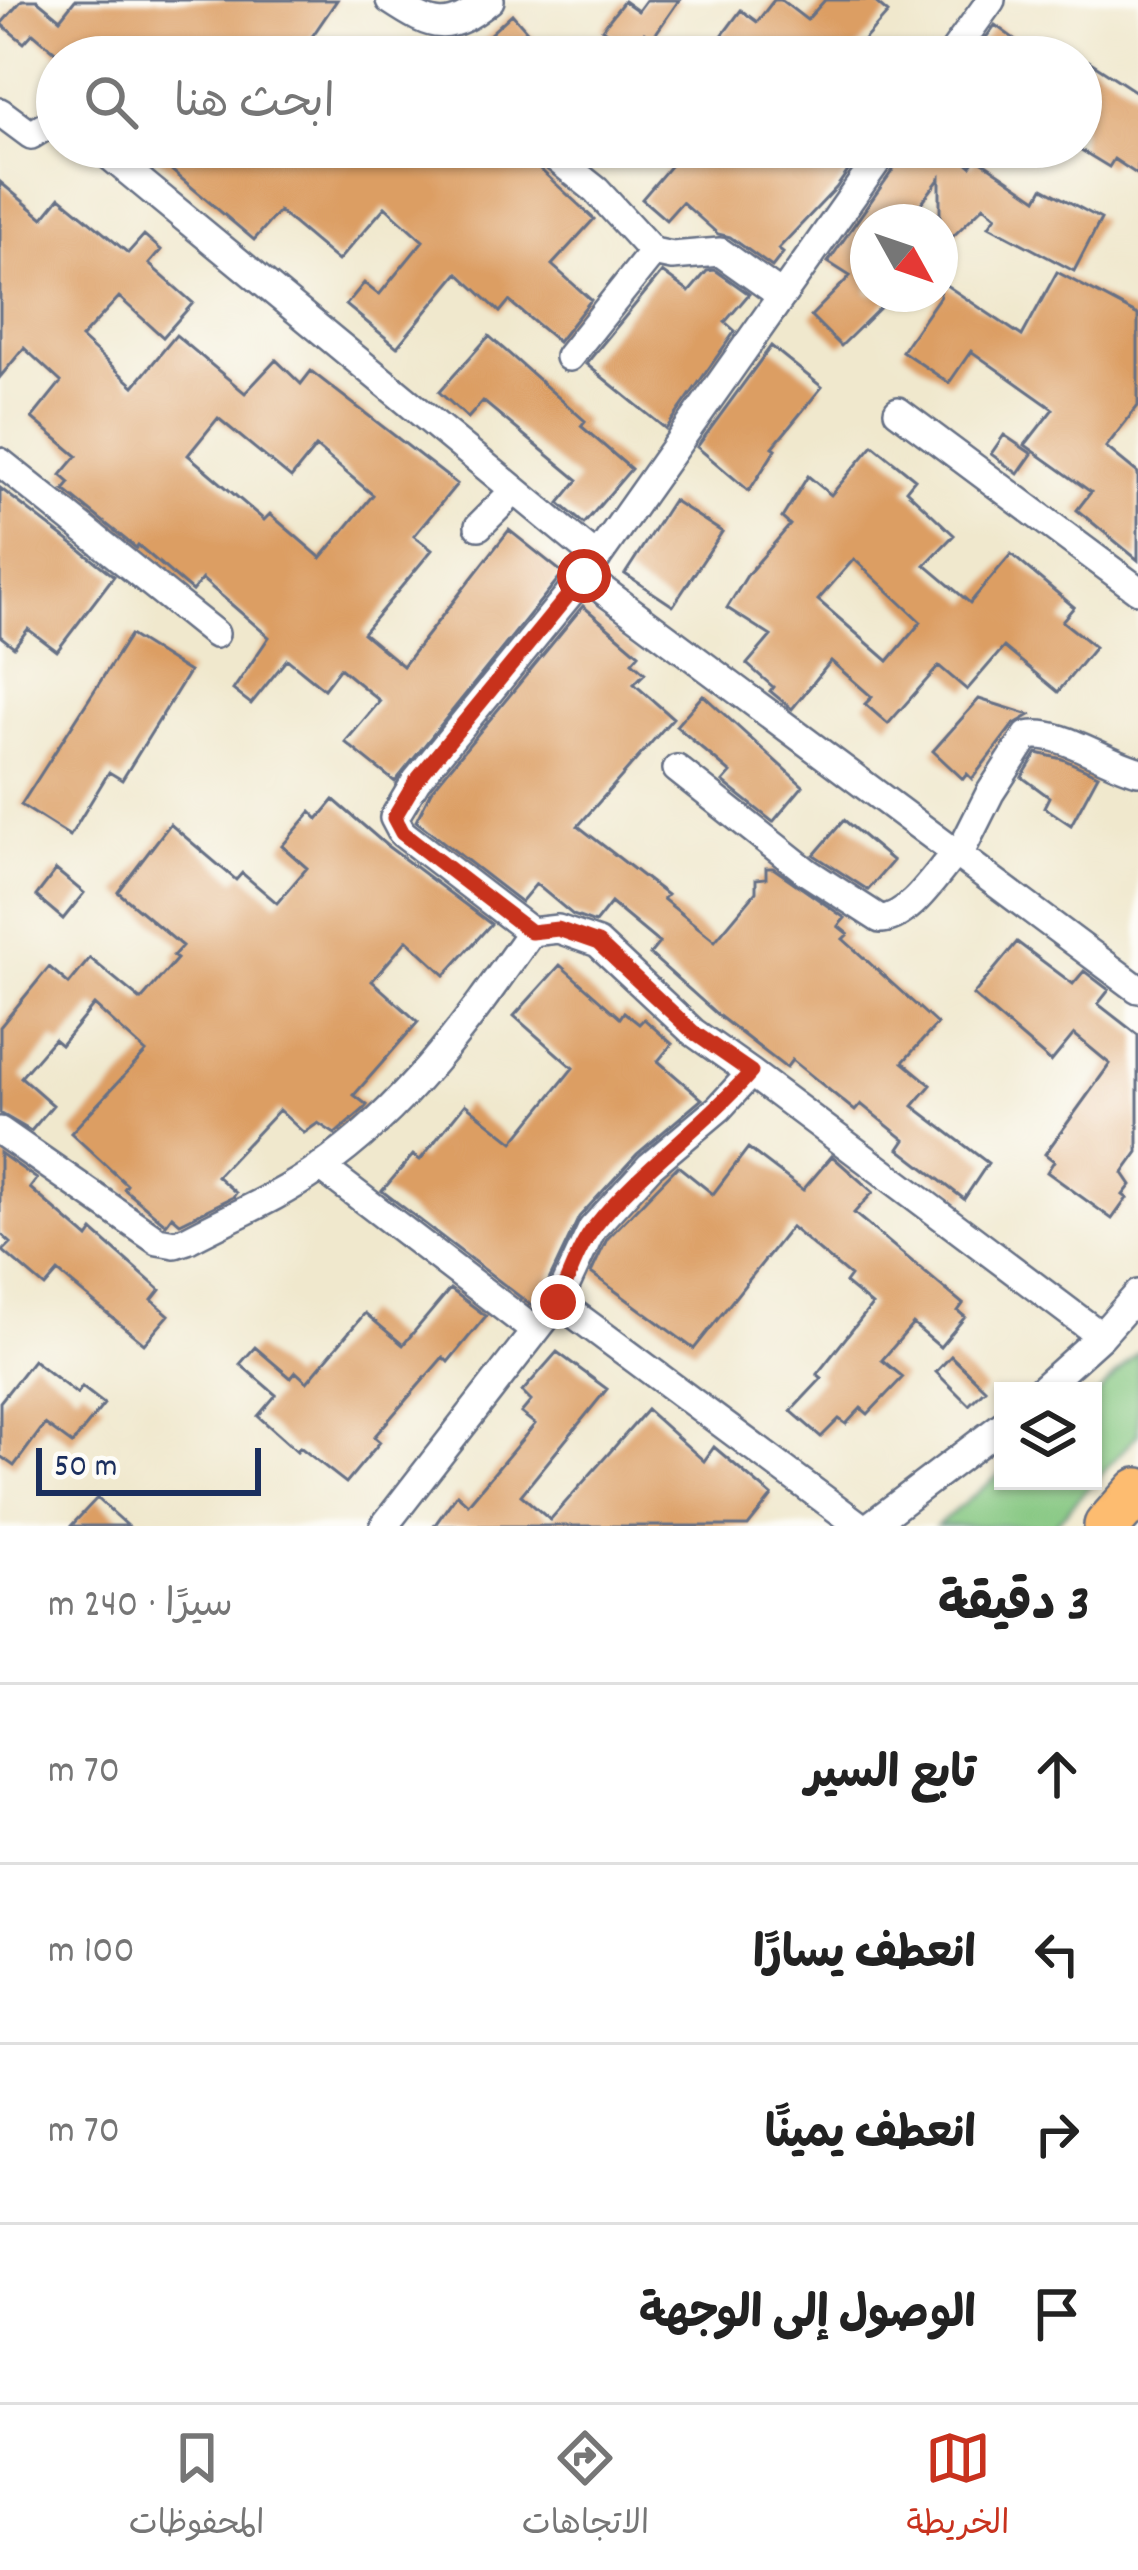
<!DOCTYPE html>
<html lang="ar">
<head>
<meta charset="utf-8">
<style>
  :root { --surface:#fff; --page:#f2f2f2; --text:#222; --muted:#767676; --line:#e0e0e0; --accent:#c8321e }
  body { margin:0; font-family:Dekko,"Playpen Sans Arabic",sans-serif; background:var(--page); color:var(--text); direction:rtl }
  .controls { position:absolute; right:36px; bottom:36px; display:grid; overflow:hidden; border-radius:0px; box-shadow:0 3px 9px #0004 }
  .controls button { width:108px; height:108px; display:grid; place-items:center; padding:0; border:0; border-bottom:3px solid var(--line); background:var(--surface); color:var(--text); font:60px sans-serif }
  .compass { position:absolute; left:850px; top:204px; width:108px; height:108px; border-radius:50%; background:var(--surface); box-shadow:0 3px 9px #0004; rotate:130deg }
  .scale { position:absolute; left:36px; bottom:30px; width:225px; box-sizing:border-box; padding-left:12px; border:6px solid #1b2f5e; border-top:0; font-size:33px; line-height:42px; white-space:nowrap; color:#1b2f5e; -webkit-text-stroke:9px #fdfcf7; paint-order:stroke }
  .stop { position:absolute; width:36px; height:36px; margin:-27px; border:9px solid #c8321e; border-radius:50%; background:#fff }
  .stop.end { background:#c8321e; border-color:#fff; box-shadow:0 3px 12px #0008 }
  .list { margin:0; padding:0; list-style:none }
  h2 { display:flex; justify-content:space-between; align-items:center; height:156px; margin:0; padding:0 48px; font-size:51px }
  h2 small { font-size:39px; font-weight:400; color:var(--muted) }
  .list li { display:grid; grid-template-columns:78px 1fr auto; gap:36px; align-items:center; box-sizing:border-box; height:180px; padding:0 48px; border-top:3px solid var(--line) }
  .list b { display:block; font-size:45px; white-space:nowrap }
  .list em { font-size:39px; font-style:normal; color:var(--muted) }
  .icon { flex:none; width:66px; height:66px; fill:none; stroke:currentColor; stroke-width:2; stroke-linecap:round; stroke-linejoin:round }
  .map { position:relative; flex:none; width:1138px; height:1526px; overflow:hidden; direction:ltr }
  .search { position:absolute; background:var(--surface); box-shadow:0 3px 9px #0004; left:36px; right:36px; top:36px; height:132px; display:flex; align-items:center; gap:30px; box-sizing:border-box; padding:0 42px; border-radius:66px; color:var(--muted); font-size:45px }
  .sheet { height:876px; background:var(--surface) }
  nav { display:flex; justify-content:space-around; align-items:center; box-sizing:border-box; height:168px; border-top:3px solid var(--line); background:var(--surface); font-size:33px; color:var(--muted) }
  nav a { display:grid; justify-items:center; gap:6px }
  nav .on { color:var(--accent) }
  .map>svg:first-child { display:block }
  .green { fill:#83c67f; stroke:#4f7a6e; stroke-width:3 }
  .building { fill:#dc9e63; fill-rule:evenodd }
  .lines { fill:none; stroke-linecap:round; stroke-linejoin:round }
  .minor-casing { stroke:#667085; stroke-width:32 }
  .trunk-casing { stroke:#667085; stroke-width:50 }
  .minor { stroke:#fff; stroke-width:27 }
  .trunk { stroke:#fdbc70; stroke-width:45 }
  .route { stroke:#c8321e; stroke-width:15 }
</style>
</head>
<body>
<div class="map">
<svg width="1138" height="1526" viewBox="0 0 1138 1526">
  <rect width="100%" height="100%" fill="#fdfcf7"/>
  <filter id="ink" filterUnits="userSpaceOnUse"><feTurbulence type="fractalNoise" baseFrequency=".00833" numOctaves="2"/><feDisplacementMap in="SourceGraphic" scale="24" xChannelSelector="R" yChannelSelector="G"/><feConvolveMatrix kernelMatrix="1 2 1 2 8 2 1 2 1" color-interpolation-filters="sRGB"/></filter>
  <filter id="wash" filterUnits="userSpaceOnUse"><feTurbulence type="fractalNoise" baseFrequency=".004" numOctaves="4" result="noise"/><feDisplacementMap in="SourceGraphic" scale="48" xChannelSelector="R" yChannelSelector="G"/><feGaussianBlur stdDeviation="2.7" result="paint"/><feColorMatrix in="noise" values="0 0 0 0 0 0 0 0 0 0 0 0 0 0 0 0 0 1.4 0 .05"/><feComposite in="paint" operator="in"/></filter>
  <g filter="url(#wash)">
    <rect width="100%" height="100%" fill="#f0e8cd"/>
    <path class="green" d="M1138 1352V1434L1053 1526H936L1003 1472V1481H1093V1399Z"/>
    <g id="blocks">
      <path class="building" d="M22 0H37L60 19 75 0H337L298 57H61L33 33 24 43 1 24Z
        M646 0H679L652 39 644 33 629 48 602 29 624 1 638 11Z
        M774 0H781L807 20 825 0H873L888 13 849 57H706L741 10 757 22Z
        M512 14 550 57H465Z
        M995 25 1039 57H972Z
        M1089 61 1138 93V175L1114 159 1109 167 1081 150V74Z
        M144 147H516L594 219 552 265 591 300 558 342 509 301 500 312 458 273 397 347 346 305 364 283 379 295 423 241 385 207 338 261 279 211 254 240Z
        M653 147H715L731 161 743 147H865L836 188 778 249 783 253 772 267 730 237 718 234 682 202 666 220 642 199 672 164Z
        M905 147H963L957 155 971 166 977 158 1037 199 1043 188 1101 219 1074 271 989 226 996 216 984 206 940 249V178L907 222H868V294H894L841 346 811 316 850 276 828 262 902 157Z
        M0 182 43 218 60 197 128 253 144 235 161 250 149 264 193 303 163 337 119 297 81 338 134 386 176 335 245 393 276 360 301 384 311 371 457 484 414 536 432 550 363 633 403 666 509 530 563 573 395 782 345 742 380 701 340 668 324 689 287 659 251 704 233 690 269 637 202 579 192 591 138 545 136 548 64 490 70 483 61 475 77 456 32 418 61 382 24 348 0 377ZM218 418 291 478 316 447 373 495 321 558 270 514 264 520 188 455Z
        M715 270 749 294 725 322 735 331 666 429 586 364 662 272 689 292 707 271Z
        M1057 272 1138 315V406L1106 447 1138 473V560L1077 510 1091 492 1025 445 1053 409 971 351 949 383 902 351 940 296V281L1022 336Z
        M489 336 585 421 581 426 631 469 584 524 559 503 578 480 483 401 468 418 439 392Z
        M771 346 822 387 773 447 776 449 749 491 697 447Z
        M1004 435 1032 454 1018 474 991 454Z
        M873 445 915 479 906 490 954 535 925 565 970 603 1011 554 1074 607 1062 621 1095 647 1058 692 1004 647 967 690 939 666 888 724 865 704 872 697 831 661 792 709 770 691 773 687 747 664 771 636 727 608 748 574 790 525 782 518 808 476 831 495ZM854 559 921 622 888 661 818 600Z
        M0 488 114 576 57 651 28 629 14 647 0 636Z
        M673 500 722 532 673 606 625 574Z
        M583 606 639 654 632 662 645 673 634 684 673 718 578 826 667 895 663 899 715 941 756 892V879L766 878V868H773L845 918 838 926 848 934 843 939 937 1024 903 1062 931 1085 913 1106 988 1163 964 1199 899 1149 905 1140 861 1104 855 1111 792 1060 786 1068 719 1016 650 954 659 943 611 903 595 923 573 915 536 884 521 902 416 821 431 791Z
        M130 635 189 672 122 780 109 772 70 836 21 805Z
        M703 695 803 786 773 822 723 782 731 773 676 726Z
        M979 699 1030 715 1013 725 972 779 967 774 963 779 933 751Z
        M1037 753 1062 759 1098 775 1071 825 1044 807 1049 797 1022 777Z
        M334 800 386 845 491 924 445 975 407 940 372 981 418 1022 354 1095 367 1105 363 1110 335 1134 318 1123 304 1133 279 1110 217 1176 236 1193 233 1197 180 1223 172 1216 166 1224 124 1189 127 1185 71 1133 146 1052 94 1005 61 1045 54 1039 21 1077 53 1105 31 1131 0 1113V1027L49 967 69 984 90 958 141 1000 177 959 173 956 182 946 118 892 170 824 236 880 242 873 277 903 307 868 282 846 311 812 318 819Z
        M844 820 893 861 868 890 814 855Z
        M56 870 84 893 63 919 36 896Z
        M1017 942 1073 984 1084 971 1109 990 1098 1004 1138 1035V1152L1123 1173 1131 1185 1123 1195 1127 1198 1112 1219 1047 1172 1054 1161 1045 1154 1110 1064 1074 1034 1051 1062 973 995Z
        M560 965 620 1018 624 1012 639 1024 644 1019 672 1044 658 1061 702 1099 637 1154 579 1217 543 1293 532 1306 382 1191 413 1155 420 1160 465 1104 513 1142 573 1068 514 1016Z
        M748 1148 803 1190 832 1156 873 1192 854 1213 963 1304 958 1311 965 1317 940 1347 913 1324 882 1360 903 1377 868 1414 861 1408 846 1424 839 1419 821 1437 791 1411 822 1378 817 1374 872 1305 845 1283 850 1276 791 1227 694 1349 591 1273 607 1239 678 1166 713 1194Z
        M0 1153 37 1179 30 1188 88 1238 93 1231 160 1290 152 1300 169 1315 144 1344 58 1272 45 1287 3 1251 11 1243 0 1233Z
        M450 1289 486 1316 448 1362 443 1357 374 1437 380 1442 346 1483 300 1447 297 1451 258 1416 276 1395 240 1364 255 1347 291 1378 296 1372 307 1382 365 1313 403 1345Z
        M557 1352 607 1389 521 1495 550 1520 647 1410 704 1461 714 1447 772 1496 748 1526H434L457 1494 468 1504 535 1424 521 1413 531 1401 522 1392Z
        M951 1356 985 1389 969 1405 936 1372Z
        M33 1360 77 1394 82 1387 104 1404 72 1444 45 1424 14 1466 0 1456V1402Z
        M97 1498 128 1526H71Z"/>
    </g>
  </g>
  <g filter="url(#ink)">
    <use href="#blocks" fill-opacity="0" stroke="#667085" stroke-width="3"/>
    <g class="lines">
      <defs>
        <path id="minor" d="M390 0C434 29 448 34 490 0
          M950 57 991 0
          M0 112 31 135 57 119
          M99 147 597 558
          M542 147 596 190 653 252 672 256 720 252 782 296
          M569 357 653 252
          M898 411 1138 590
          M0 462 215 634
          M479 526 513 492
          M584 576 1138 989
          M677 769 807 872 880 919C909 919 936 874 955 853
          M959 855 990 793 1027 736C1060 729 1104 762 1138 771
          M751 1073 693 1032 598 943 558 929 531 932 402 833 394 818 416 781 584 576 887 147
          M0 1131 158 1241 175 1244 187 1240C230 1217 277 1198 317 1170 408 1107 468 1021 531 932
          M321 1167 535 1331
          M558 1302 860 1526
          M1040 1391 1101 1336 1138 1294
          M384 1526 558 1302 592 1229 650 1166 719 1108 751 1073 1101 1336
          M870 1526 1003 1425"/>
        <path id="trunk" d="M1107 1526 1138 1491"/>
      </defs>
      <use href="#minor" class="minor-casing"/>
      <use href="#trunk" class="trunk-casing"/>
      <use href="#minor" class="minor"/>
      <use href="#trunk" class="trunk"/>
    </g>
  </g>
  <g class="lines" filter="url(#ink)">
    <path class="route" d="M558 1302C569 1277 579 1246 596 1225 641 1168 703 1127 751 1072L693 1032 598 943 558 929 531 932 402 833 394 818 416 781 584 576"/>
  </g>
</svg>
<div class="controls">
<button><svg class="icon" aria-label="layers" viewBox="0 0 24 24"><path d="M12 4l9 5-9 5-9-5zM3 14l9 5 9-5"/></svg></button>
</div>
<svg class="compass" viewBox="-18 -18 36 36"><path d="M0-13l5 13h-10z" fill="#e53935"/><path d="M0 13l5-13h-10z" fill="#767676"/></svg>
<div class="scale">50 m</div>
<div class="stop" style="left:584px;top:576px"></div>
<div class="stop end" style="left:558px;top:1302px"></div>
<div class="search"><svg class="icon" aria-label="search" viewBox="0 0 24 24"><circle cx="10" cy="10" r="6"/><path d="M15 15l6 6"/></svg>ابحث هنا</div>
</div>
<section class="sheet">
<h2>3 دقيقة<small>سيرًا · 240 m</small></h2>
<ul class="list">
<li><svg class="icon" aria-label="ahead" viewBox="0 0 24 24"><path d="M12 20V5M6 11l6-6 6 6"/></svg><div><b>تابع السير</b></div><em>70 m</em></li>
<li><svg class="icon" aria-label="left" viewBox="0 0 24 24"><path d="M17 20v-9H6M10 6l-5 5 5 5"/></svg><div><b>انعطف يسارًا</b></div><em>100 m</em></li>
<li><svg class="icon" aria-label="right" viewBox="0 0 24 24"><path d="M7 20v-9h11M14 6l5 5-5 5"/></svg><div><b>انعطف يمينًا</b></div><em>70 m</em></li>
<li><svg class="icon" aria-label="arrive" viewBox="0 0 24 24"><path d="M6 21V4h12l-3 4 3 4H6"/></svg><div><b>الوصول إلى الوجهة</b></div></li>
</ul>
</section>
<nav>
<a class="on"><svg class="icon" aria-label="map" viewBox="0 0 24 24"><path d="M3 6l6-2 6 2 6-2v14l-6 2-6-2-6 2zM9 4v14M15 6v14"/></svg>الخريطة</a>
<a><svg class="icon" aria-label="directions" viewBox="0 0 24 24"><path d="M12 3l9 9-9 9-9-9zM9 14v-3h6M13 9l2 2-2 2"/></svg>الاتجاهات</a>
<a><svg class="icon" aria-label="saved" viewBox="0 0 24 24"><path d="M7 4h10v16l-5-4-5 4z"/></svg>المحفوظات</a>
</nav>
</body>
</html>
